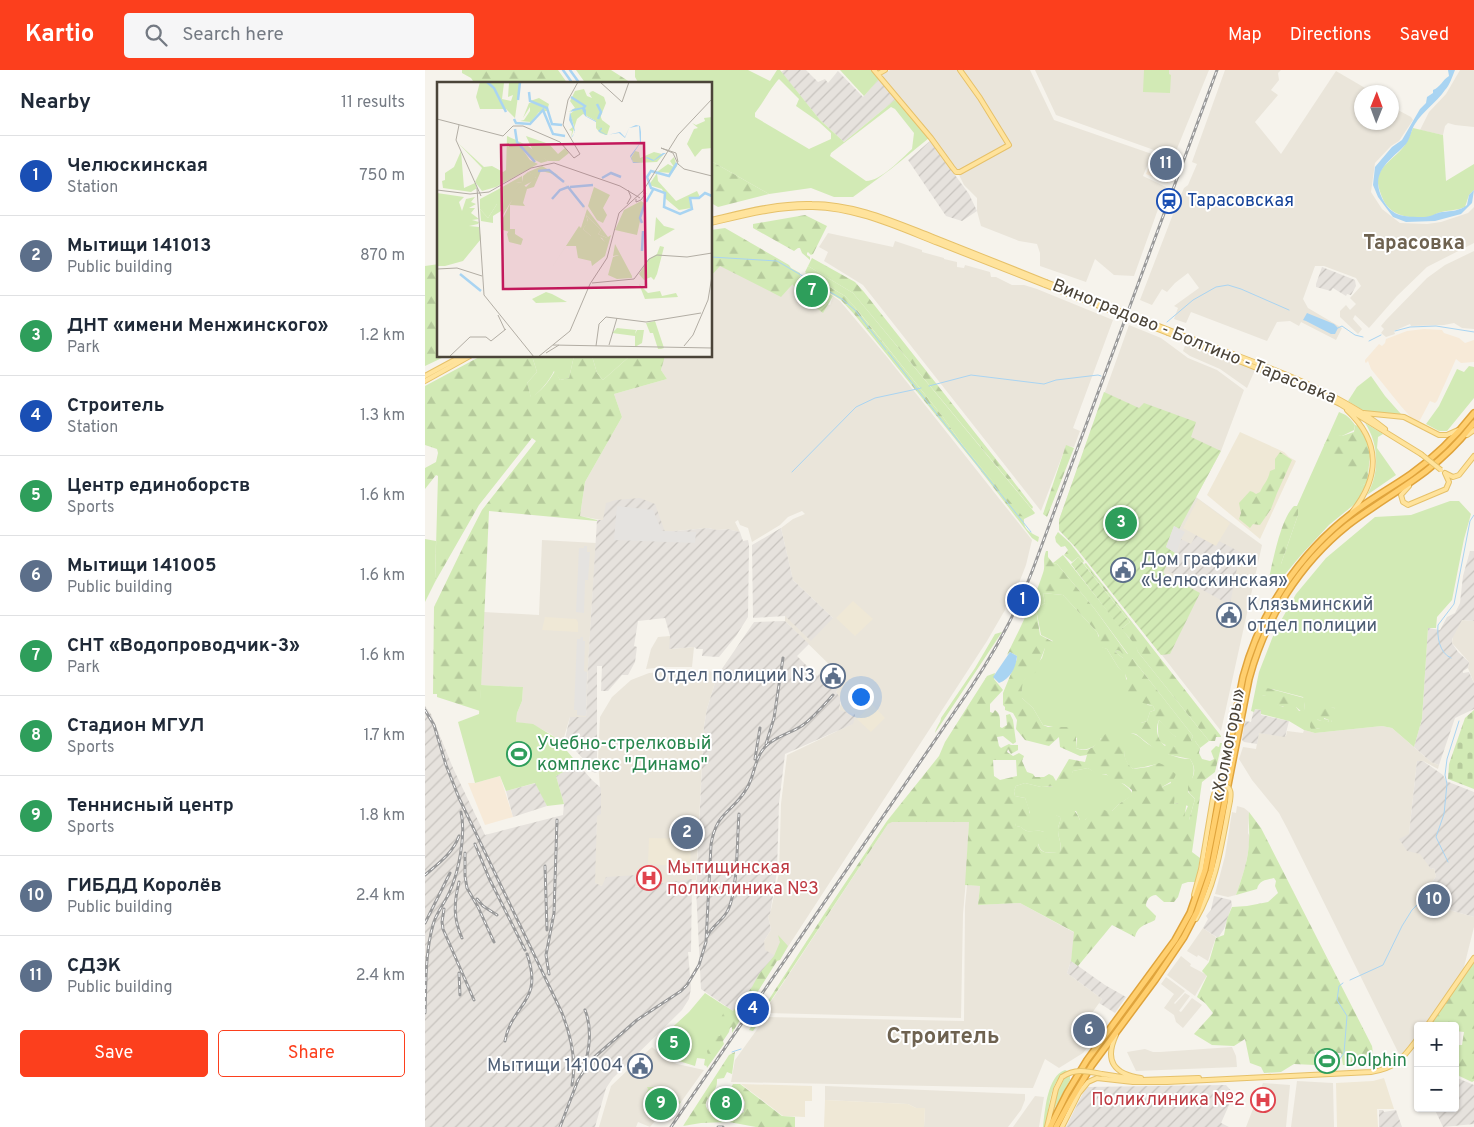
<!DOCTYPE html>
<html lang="en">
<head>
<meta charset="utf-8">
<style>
  :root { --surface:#fff; --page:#f6f6f7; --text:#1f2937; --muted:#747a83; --line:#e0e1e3; --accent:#fc3f1d }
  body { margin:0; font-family:Overpass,sans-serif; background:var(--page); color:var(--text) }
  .controls { position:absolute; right:15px; bottom:15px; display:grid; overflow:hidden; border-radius:5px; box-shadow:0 1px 4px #0004 }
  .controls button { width:45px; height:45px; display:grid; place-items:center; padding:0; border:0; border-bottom:1px solid var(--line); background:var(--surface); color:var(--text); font:25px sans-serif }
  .compass { position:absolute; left:929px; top:15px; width:45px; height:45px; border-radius:50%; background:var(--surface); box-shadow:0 1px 4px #0004; rotate:1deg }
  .you { position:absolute; left:435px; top:626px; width:18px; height:18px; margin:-12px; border:4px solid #fff; border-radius:50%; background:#1a73e8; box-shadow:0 0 0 8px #1a73e833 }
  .badge { display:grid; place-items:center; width:32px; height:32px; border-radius:50%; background:var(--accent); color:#fff; font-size:16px; font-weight:700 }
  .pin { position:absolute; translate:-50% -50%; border:2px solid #fff; box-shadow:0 1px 5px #0006 }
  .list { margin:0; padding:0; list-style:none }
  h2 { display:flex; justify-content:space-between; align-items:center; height:65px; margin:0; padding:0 20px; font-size:21px }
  h2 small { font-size:16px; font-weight:400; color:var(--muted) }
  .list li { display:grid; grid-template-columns:32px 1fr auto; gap:15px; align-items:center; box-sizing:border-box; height:80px; padding:0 20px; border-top:1px solid var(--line) }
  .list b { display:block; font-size:19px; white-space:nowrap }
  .list p { margin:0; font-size:16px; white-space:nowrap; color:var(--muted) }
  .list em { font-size:16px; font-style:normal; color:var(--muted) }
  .actions { display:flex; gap:10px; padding:15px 20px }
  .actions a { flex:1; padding:11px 0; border:1px solid var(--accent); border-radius:5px; text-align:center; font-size:18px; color:var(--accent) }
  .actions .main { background:var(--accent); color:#fff }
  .icon { flex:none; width:28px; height:28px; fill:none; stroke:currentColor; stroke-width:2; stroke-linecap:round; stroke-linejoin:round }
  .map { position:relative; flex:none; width:1049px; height:1057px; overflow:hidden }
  header { display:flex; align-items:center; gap:30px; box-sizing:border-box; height:70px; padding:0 25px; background:var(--accent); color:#fff }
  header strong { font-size:24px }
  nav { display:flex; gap:28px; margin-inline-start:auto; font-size:18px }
  .search { width:350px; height:45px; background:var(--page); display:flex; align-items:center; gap:12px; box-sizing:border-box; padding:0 18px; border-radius:5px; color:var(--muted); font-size:19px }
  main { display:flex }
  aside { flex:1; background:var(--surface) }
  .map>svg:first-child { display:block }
  .residential { fill:#eae5da }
  .commercial { fill:#f7ead8 }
  .industrial { fill:url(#industrial-furrows) }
  .education { fill:#efe8d6 }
  .green { fill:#d2eab5; fill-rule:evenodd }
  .forest { fill:url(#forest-firs); fill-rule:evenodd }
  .cemetery { fill:url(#cemetery-stones) }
  .garden { fill:url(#garden-furrows) }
  .parking { fill:#e5e3e0 }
  .water { fill:#a9d4f2 }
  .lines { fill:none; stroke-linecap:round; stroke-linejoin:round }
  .stream { stroke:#a9d4f2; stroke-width:1 }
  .canal { stroke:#a9d4f2; stroke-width:2.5 }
  .major-casing { stroke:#e6c16a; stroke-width:6 }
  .highway-casing { stroke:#e0a43c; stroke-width:8 }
  .major { stroke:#ffe39c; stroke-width:4 }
  .highway { stroke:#ffcf6e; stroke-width:5 }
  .rail-casing { stroke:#9a9a9a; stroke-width:3 }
  .rail { stroke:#fff; stroke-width:1; stroke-dasharray:4; stroke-linecap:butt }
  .major-bridge-casing { stroke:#e6c16a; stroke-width:6; stroke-linecap:butt }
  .major-bridge { stroke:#ffe39c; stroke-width:4 }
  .labels { text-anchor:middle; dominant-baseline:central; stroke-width:4; stroke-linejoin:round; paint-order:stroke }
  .transit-label { font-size:18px; fill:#164399; stroke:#fff; text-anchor:start }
  .street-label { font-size:18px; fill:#4b4439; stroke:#fff }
  .service-label { font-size:18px; fill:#4e5e75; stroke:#fff; text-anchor:start }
  .leisure-label { font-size:18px; fill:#27864d; stroke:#fff; text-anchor:start }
  .health-label { font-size:18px; fill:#be3a42; stroke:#fff; text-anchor:start }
  .quarter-label { font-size:20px; font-weight:bold; fill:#6e6250; stroke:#fff }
  .district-label { font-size:22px; font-weight:bold; fill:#6e6250; stroke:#fff }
  .inset-river { fill:none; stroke:#a9d4f2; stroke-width:2.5 }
  .inset-road { fill:none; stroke:#b2ada4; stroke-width:1 }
  .view { fill:#c2185b; fill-opacity:0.15; stroke:#c2185b; stroke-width:2.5 }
  .inset-edge { fill:none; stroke:#4b4439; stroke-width:2.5 }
</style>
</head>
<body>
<header>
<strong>Kartio</strong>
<div class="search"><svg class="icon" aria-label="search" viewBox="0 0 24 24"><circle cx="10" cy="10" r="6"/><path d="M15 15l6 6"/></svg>Search here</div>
<nav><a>Map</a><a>Directions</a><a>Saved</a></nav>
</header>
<main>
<aside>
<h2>Nearby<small>11 results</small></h2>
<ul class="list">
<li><span class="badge" style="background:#1a4fb4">1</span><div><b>Челюскинская</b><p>Station</p></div><em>750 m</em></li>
<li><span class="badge" style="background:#5c6f8a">2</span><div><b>Мытищи 141013</b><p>Public building</p></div><em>870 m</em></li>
<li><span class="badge" style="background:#2e9e5b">3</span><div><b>ДНТ «имени Менжинского»</b><p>Park</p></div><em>1.2 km</em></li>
<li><span class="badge" style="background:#1a4fb4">4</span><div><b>Строитель</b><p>Station</p></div><em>1.3 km</em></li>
<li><span class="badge" style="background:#2e9e5b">5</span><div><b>Центр единоборств</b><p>Sports</p></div><em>1.6 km</em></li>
<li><span class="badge" style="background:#5c6f8a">6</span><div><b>Мытищи 141005</b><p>Public building</p></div><em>1.6 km</em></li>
<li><span class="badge" style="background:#2e9e5b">7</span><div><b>СНТ «Водопроводчик-3»</b><p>Park</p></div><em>1.6 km</em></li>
<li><span class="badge" style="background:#2e9e5b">8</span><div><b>Стадион МГУЛ</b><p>Sports</p></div><em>1.7 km</em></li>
<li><span class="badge" style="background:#2e9e5b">9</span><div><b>Теннисный центр</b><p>Sports</p></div><em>1.8 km</em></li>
<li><span class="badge" style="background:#5c6f8a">10</span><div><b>ГИБДД Королёв</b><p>Public building</p></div><em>2.4 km</em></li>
<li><span class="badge" style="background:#5c6f8a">11</span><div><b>СДЭК</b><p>Public building</p></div><em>2.4 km</em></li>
</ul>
<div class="actions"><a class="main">Save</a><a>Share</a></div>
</aside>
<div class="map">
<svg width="1049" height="1057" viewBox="0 0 1049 1057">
  <defs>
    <pattern id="industrial-furrows" width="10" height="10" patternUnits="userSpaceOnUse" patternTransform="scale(1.25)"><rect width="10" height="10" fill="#e6e2dd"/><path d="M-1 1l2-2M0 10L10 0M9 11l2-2" fill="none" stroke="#c7c3be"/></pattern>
    <pattern id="forest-firs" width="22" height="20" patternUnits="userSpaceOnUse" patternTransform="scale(1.25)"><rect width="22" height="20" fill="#d2eab5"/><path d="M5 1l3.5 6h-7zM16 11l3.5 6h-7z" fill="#b6ca9c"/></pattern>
    <pattern id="cemetery-stones" width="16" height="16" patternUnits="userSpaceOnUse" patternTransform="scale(1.25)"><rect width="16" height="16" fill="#d2eab5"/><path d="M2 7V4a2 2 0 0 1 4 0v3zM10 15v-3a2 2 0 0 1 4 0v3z" fill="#b6ca9c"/></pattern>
    <pattern id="garden-furrows" width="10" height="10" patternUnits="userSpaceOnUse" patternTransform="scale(1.25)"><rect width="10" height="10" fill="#d2eab5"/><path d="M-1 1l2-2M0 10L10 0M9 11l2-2" fill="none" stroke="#b6ca9c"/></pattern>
  </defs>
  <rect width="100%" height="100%" fill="#f6f3ec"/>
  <path class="residential" d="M465 0H605L629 50 727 84 718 106 741 117 709 206 689 205 670 189 661 212 615 196V183L612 174 594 171 556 156 552 141V128L539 115 531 99 509 70 457 5Z
    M610 0H784L747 91 729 80 631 45Z
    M800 0H856L853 3 854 10 846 20 853 25 830 52 856 84 911 1 947 22H936V52H966L967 30 973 33 971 39 986 47 988 50 974 71 966 76 950 93 946 122 957 139 975 153 1002 154 1016 152 1043 143 1049 137V173L1002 197 972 226 944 258 930 245 928 249 937 259 933 264 915 247V241L921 235 925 240 931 234 925 228 936 216 931 208 899 196H890L878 229 883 238 917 258 911 270 876 252 874 256 865 251 852 252 842 271 766 242 761 253 749 249 753 238 749 236 774 218 763 203 750 213 742 222 737 219 727 235 715 230 750 139 759 118 763 115 772 94 767 92Z
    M1035 0H1049V57L1030 55 1023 53 1020 56 1018 65 995 60 1004 42 1021 24Z
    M403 163 468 177 470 171 497 180V182L519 188V189L532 192V197L539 198 540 195 565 202 566 207H571L587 215H599L612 219 688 250 648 358 655 361 649 377 641 376 616 441 438 215 399 191 403 182 394 177Z
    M1049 181V259L1037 258 1029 253 1019 255 986 256 985 254 969 261 970 264 961 267 956 263 959 259 956 256 961 250 1002 208 1020 195Z
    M295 195 356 226 367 214 380 229 405 235 408 226 415 231 462 287 607 470 601 495 592 518 581 533 580 540 562 571 355 889 339 880V871L346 860 343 846 345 844 354 803 356 734 362 685 427 654 430 648 429 644 414 641 416 632 411 622 420 610 360 551V546L408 548 368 510 356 458 368 449 380 444 377 441 363 447 355 455 327 472 323 458 315 455 313 450 310 452 315 462 306 460V459L292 460 283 458 239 462 155 446 160 412 197 347 189 324 242 309 236 300 240 286H286V206Z
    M704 255 736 268 763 288 792 300 819 320 796 381 771 427 837 475 796 661 698 535 646 472 634 460V450Z
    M761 273 830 300 822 318 795 299 765 286 758 281Z
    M117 470 171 473 163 595 161 647H145L137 674 126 664 108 655 91 652 92 643 97 631 98 617 56 615 59 542 114 545Z
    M1037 550 1049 551V613L1043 598 1044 592 1027 573 1028 564Z
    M245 566V579L269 577 267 597H239L221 599 226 579 233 567Z
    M247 601H285L292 606 282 639 279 656 271 810 209 817 211 805 177 816 169 813 172 745 175 718 173 691 175 647 187 627 206 610 224 603Z
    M957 656 967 658 1006 692 1014 695 1013 699 998 691H992L984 764 1006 799 1009 798 1011 806 1001 822 1000 833 1049 847V857L1038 901 999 956H993V965L976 988 862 758 854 743 827 710 814 689 818 677 831 679 834 663 861 666 862 661 878 663 879 660 890 663Z
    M812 736 819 738 824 742 823 763 825 767 823 783 820 798 811 825 803 827 790 824 800 786 807 742 811 743Z
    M467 751 544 752 542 798 538 844 536 948 342 943 339 942 463 754Z
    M542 815 555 816 553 835 595 833 650 863 646 891 642 903 677 929 662 950 677 959 658 983 634 998 620 989 608 1018 306 1012 310 990 341 947 539 951 540 836Z
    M778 858 791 867 783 891 773 885 772 887 762 881Z
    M756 886 766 894 765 896 782 905 770 926 742 905Z
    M741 907 760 921 749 933 750 934 760 923 765 926 754 941 756 942 767 928 777 935 758 958 751 952 749 945 739 938 749 924 736 914Z
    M227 977 241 989 252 994 279 1000 256 1032 238 1041 225 1057 213 1052 211 1057H174L186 1016Z
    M807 977 811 986 812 997 711 1001 702 982 720 979 728 982H735Z
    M872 1011 908 1013 909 1057H866Z
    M838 1013 865 1015 861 1057H821Z
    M400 1016 600 1024V1030L596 1040 583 1057H499L500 1038H491L483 1034 400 1030Z
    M610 1026 619 1027 614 1057H588Z"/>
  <path class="commercial" d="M730 84 744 92 747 100 743 113 721 104Z
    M999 259 1017 260 1019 263 1034 268 1040 273 1049 270V292L1036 293 1031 289 1012 331 1010 333 1005 331 994 352 989 351 975 335 946 299 943 291 941 293 940 292V290L954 274 957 276 960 273 961 269 982 261Z
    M75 706 88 747 60 755 43 713H50Z"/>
  <path class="industrial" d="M359 0H381L393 12 400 9 403 13 413 1 438 27 454 9 471 29 419 72 395 50 356 2Z
    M505 71 544 124 552 141 537 151 521 146 483 90Z
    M897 197 930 210 931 216 926 225 922 224 921 226 908 218 906 221 891 217V214Z
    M215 428 230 434 240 462 283 458 292 460 306 459V460L315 462 318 471 323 470 324 475 323 547 311 566 294 587 277 586 278 579H272L269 577 244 579 245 566 240 548 213 551 209 576 212 577 210 592 203 605H197L183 621H176L177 596H172V702L170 703 166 701 161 692 140 669 145 647H161L163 595 172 450H178L181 433 191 430Z
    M356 458 368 510 408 548 386 571 360 546 328 548 327 475Z
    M771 465 791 475 794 471 815 482 805 535 743 501 753 483 756 469 766 474Z
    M1045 481H1049V551L1037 550 1027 569V573L1033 582 1044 592 1043 598 1038 601V603L1044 602 1049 613V639L1030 648 1014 695 1006 692 989 677 997 649 1003 558 1015 560 1022 547 1030 543 1035 533 1038 506Z
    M360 551 384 574 372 586 392 606 404 594 420 610 411 622 416 629 414 640 430 644V648L428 654 360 684 354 733 352 801 345 844 343 846 346 860 339 871 340 880 351 886 328 922 308 941 276 919 271 818 279 656 282 639 292 606 329 552Z
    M0 636 6 644 28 698 60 765 138 745 139 734 131 706 153 694 167 710 176 718V744L172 746 170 813 177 816 181 807 212 805 210 817 267 809 266 882H263L266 918 264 929 257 940 188 1008 181 1018 170 1057H0Z
    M829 639 837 640 836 645 864 651 860 667 834 663 832 674 819 672 817 670 820 651 826 652Z
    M992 691H998L1018 705 1021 711 1049 722V847L1000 833 1001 822 1011 806 1009 798 1006 799 995 784 982 781 974 769 984 764Z
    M111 713 122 736 88 747 81 721Z
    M789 826 806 830 807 835 799 859 793 868 778 858 783 849 781 846 786 840Z
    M646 891 680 915 701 927 690 943 674 933 677 929 642 903Z
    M1030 1007 1049 1015V1054L1018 1057 1009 1038H1030Z
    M801 1015 809 1024 796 1053 804 1057H641L661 1017Z
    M954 1040H958L959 1042 971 1040 977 1057H954Z"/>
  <path class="education" d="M815 362 859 382 864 387 871 391 835 469 782 425Z
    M773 429 805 453 791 476 758 458Z
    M428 531 448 549 430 566 411 548Z
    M120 547 151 549 153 552V562L117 560Z
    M447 634 460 648 446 662 432 649Z
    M224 768 266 769 265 797 223 794Z
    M959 1008 969 1039H952L953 1057H912L911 1013 948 1011Z
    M316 1014 387 1016V1031H380V1047L358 1046Z
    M400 1030 483 1034 491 1038H500L499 1057H399Z"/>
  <path class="green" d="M210 0H323L345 11 352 0H355L395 50 419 72 471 29 504 68 466 99 428 127H409L386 118 344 124 286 91V14H214L210 7ZM354 9 374 29 371 36 394 52 406 63V69L384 79 330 47V43C336 36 349 13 354 9ZM466 37 470 39 489 63 487 79C476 89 456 111 441 111L405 86 406 83Z
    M415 0H446L454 9 439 26Z
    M719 0H744V4L746 5 745 23 718 22Z
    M988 58 1018 65 1021 111 1049 94V120L1044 125 1040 137C1031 141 1022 140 1013 143 1010 144 1007 147 1003 147 984 149 964 146 957 127 955 122 952 114 953 108 955 97 967 89 975 81 982 74 984 67 988 58Z
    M383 196 428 223 610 443 609 444 599 449 539 377 518 347 434 242 420 226 380 202Z
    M107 286H149L144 308 135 310 129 301C125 310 114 323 106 328L102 313 112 302Z
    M167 286H205L178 310 172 303Z
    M1044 296 1049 297V328L1022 361H1014L1001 354 1014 336 1032 299 1039 302Z
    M946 306 960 326 976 344 946 343 939 341 923 331 932 317Z
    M914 342C922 345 925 348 930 355L929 360 917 366 908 365 935 416 942 413 931 433 904 455 877 484 851 515H845L856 500V494L873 445V436H872Z
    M940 353 958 364 953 367 952 378 971 405 942 425C955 403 954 374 940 353Z
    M1025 431H1034L1046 444 1039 469 1027 530 1012 547 1011 558H1003L997 649 989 677 967 658 957 656 890 663 879 660 864 651 836 644V640L830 639 829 642 826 641 834 602 850 561 871 524 901 488 950 447 986 445ZM847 619 878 627 880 632 879 640 874 641 871 637H858L837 626 841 625ZM901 637 910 638C905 655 909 654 892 659L886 655V647L902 653 904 650 899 649V638Z
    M0 469 11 471 10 512 0 532Z
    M638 485 704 568 710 572 713 582 784 671 775 678 770 671H766L768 666 707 588H698L690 582 692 580 703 584 669 538 632 494 628 493Z
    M618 523 638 525 672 562 677 577 682 579 693 597 700 603 703 619 723 635 728 636 730 640 725 642 722 651 716 653 706 663C714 665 717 670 723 674 735 681 751 689 765 689 773 700 766 710 763 722L770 729 764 750 759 751V745L763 736 754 733 749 734 748 729 737 717 746 713C742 697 742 691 723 696 718 698 713 697 708 699 701 694 699 688 699 680L676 668C673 677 660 682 651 678L652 668 628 657 618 655 608 638 597 628V612L617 588 620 578 628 571 616 565 611 539 620 533Z
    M577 562 510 663C511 657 516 652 516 648L550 598 570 564Z
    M56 615 98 617 97 631 92 643 91 652 108 654 131 668 153 694 131 706 139 734 122 736 110 713 81 721 75 706 50 713 33 652 54 644Z
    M734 650C741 655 744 662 751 667V677C736 675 733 673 733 658 733 655 733 653 734 650Z
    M663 698C667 700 670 703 674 704 677 704 680 704 682 705 690 709 706 717 708 725L694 734 687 741 663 747 660 750H655L651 741 631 745 635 747C636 753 633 754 633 760 633 768 637 772 635 782 625 782 616 786 613 773L617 770 619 762C613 759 608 762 602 761 597 759 596 756 591 756L589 751 605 743 600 728 590 726 589 721 591 716 600 713 616 717H626L646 705 648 701Z
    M280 923 312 944 281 996 279 995 280 989 272 988 270 996 244 988 234 979 239 974 237 971 239 967V965L264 942Z
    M640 1000 645 1002V1010L627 1043 633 1020 639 1009 636 1006C624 1017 624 1042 620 1057H618C620 1041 622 1006 640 1000Z
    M222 1017H230L251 1029 248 1033 227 1022 223 1031 247 1042 251 1034 249 1033 252 1029 256 1032 246 1045 220 1031 219 1029 223 1019Z
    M290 1022 315 1026 319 1034 317 1041 312 1046 287 1042C281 1035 282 1028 290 1022Z"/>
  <path class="forest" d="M37 0H133L143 14H50L46 8 37 3Z
    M151 0H186L208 14H161Z
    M286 91 344 124 293 137 286 133Z
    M380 145 402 156 388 184 386 185 383 182 382 183V185L385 187V190L377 183 375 178H373L369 181 328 158V154Z
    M300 158 364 195 366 198 375 203V206L356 227 295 196 286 206V160Z
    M387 188 430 212 439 222 585 407 608 437 607 439 428 223 383 196Z
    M14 194V286H21L0 296V196Z
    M381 203 420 226 428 235 518 347 539 377 599 448C598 460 605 462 614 467L613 472 607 468 552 396 429 244 416 230 379 207Z
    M56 286H107L112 302 102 313 106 327C115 323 125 310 130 301L135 310 144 308 149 286H167L172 303 178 310 205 286H240L236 300 242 309 189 324 197 347 160 412 155 446 172 450V451L64 441 55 641 12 627V624H8L9 537 39 475 57 440 111 371 107 368 54 435 10 512 13 406 11 405 0 419V398L11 392 13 383 12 379 0 375V316Z
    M930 355 933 356 942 371 945 386 942 413 932 418 899 375 906 363 917 366 929 362Z
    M641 375 649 378 622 447 618 444Z
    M855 382 867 390 852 423 846 439 835 455 828 454 825 458 814 449 816 443 814 433 825 421 828 422 831 424 835 422C839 413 843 411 845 401L850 399V389Z
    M869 436H873V445L856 494V504L845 515 843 512C848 492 855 450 869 436Z
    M633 462 645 473 659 491 658 493 653 487 647 492 639 485 643 480 640 476 636 477 631 472 630 467Z
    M621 481H623V487L628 493 632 494 669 538 703 585 700 586 695 581 692 580 690 582 698 588H707L768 666 766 671H770L775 678 774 683 777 689 785 691 789 689 786 681 791 676 794 677 795 673H797L790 702 777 712 767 782 775 788 771 812H763L757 814 753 827 749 832H739L731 825C725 825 721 830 721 836L731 846 730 850C721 855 713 855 710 867L687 855 653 896 646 891 649 862 595 833 553 835 555 816 540 815 544 752H467L463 754 339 941 341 943 328 961 324 960 400 843 462 751 514 686 520 672 562 606 570 603 569 609 578 620 565 634V642L568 643 570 640C576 644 575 650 575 657L577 658 582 655 581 645 585 644 588 650 591 672 588 674 578 666 572 667 574 676 576 678 584 674 586 675H593V680L586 684 583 679 582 682 588 686 594 683 599 686 597 691 602 702 608 704 610 707H619L624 704 628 706 631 711 644 689 660 692 662 685 655 686 635 677 634 667 624 676 600 670 591 659 592 650 588 643 580 640V637L578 635V623L592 589V586L585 582 582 585C595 558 609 531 618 503 621 494 617 492 621 481ZM618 523 638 525 672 562 674 566 671 571 672 576 682 579 693 597 700 604 702 609 699 612 698 617 703 619 702 624 718 633 728 636 730 640 725 642 722 651 716 653 711 652 707 654 705 658 706 663 711 664 735 683 765 689C776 705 762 711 763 719 763 723 768 726 770 729L764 750H759L762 730 757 729 754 733 749 734 750 724 746 720H741L737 717C744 712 748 713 751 704L739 695 734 693 723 697 708 699C702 694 699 688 699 680L703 677V672L695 663 680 664C672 673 665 685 651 678V663L643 657H623L618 655 608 638 597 628C597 613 596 609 610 603L620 578H629L632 574 615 565 611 539 620 533ZM734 650C741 656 744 663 751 667L750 677 743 672 740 676C732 669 730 659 734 650ZM568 690H591L592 706 575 710 569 706ZM663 698 671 704H681L689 711 699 714 707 720V725L694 734 687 741H682L677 739 666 742 660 750H655C651 739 638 726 629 740L630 745 635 747C636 753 633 754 633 760 633 768 637 772 635 782 625 782 616 786 613 774L622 768 619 762C613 759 608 762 602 761 597 759 597 756 591 756L590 751C609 750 606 743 600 728L590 726 589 721 591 716 600 713 616 717 636 716 645 710 648 701Z
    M661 493 796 666V667H791L790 671H784L713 582C710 572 703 567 696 559L705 552 659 494Z
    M842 618 883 629 882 632H880L879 640 877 642 871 637C858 640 848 631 836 629V626L841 625 840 620Z
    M903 636 915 640 911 649 906 651 907 658 886 659 885 657 886 644 890 646 893 650 903 652 904 650 894 646 896 638Z
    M824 742 836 758 947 976C951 996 933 994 918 995L916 983H890V995L869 994 856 1002 839 1003 836 997 825 993 820 969 809 976 787 975 769 964 788 943 780 933 772 927 782 906 777 901 784 892 791 868 799 865 802 849 807 837 822 836 843 832 853 823 850 816 851 811 849 808C841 810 834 810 832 819L811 825C817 807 824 789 824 770 825 761 823 751 824 742Z
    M353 865 363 876 355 890 352 891 307 963V957L305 958 304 962 298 971 299 974 282 998 281 994 284 989 282 981 291 966H295C298 961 298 955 295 950L298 944V937L300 936 308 941 327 917 334 904 349 886 355 872Z
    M1049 891V1011L1047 1012 1030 1004V975H1037L1039 962 1030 961V956L1026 954 1005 956Z
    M310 982 307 1004 302 1002 299 1008 292 1009C292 1011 292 1015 291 1017 288 1026 273 1032 286 1043L312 1046 319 1042 320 1032 315 1025 303 1024 308 1014H315L357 1046 370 1047V1057H331L304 1052 276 1053 258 1056 304 985Z"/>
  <path class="cemetery" d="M1049 640V719L1023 709 1024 694 1040 648Z"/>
  <path class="garden" d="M375 206 408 226 398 243 380 229 367 214Z
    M679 322 714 338 719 333 771 352 766 367 796 381 754 459 749 456 741 477 752 484 746 494 743 492 738 503 775 523 745 584 736 585 652 479 634 460V450Z
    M653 487 705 552 696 559 646 494Z"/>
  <path class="parking" d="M192 436 228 440 237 461 271 462 270 473 189 470Z
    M749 456 760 462 756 469 752 484 741 477Z
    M159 476H162V482H165L163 510H160L159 543 151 542 154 478H159Z
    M156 567H158V571H160L159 601 162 602 161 645 160 646 152 645V640H149L152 569H155Z"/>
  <path class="water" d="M1023 0H1030C1027 7 1025 15 1020 20 1011 33 998 41 990 54 986 60 986 67 981 74 972 84 958 93 954 106 950 119 960 139 972 144 979 147 991 147 999 147 1006 147 1010 143 1017 142 1026 141 1035 141 1042 135L1044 125 1049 120 1047 133 1036 144 1010 151 981 152 968 147 953 127 948 115 950 97 967 77 977 70 995 39 1001 33 1002 27 1008 23V20C1016 17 1017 10 1024 6Z
    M882 243 909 254 913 258 910 264H906L881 251 878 250Z
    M585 582 592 586C591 598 585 609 574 613L568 607Z"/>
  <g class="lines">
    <path class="stream" d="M286 187 352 191 417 229 430 240 461 280
      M742 252 768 230 791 217 803 215 816 219 864 240
      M913 258 917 256 930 265 938 267
      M970 261 985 257 1011 256 1049 262
      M944 271 956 265
      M463 282 492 319 496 318
      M504 316 546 305 619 314 631 310 673 305 676 306
      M367 402 431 337 450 328 492 319 606 462
      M1026 588C1014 583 1012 566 1013 555L1029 534 1045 451 1049 445
      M1023 792 1011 767 1019 744 1022 714 1020 705 1022 689 1034 651
      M925 910 958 895 977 856 987 840 999 828
      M307 982 316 979
      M909 997 919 983 922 946 912 930 914 916 918 913"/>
    <path class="canal" d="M138 0 148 14
      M145 0 155 14"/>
    <defs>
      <path id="major" d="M449 0 506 68 527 97 531 102H535L584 75 555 28 535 0
        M453 4 460 0
        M286 150C320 142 353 133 387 134 430 134 469 152 508 167 545 182 583 197 621 212
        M286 153C320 145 353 136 388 137 432 138 472 157 513 173 548 187 584 201 620 215
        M744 260C813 287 903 314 960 359
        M743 263 885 319 915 334 996 384
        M0 306 37 286
        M0 311 45 286
        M922 340C956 372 955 407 927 442
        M939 343 979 347 1014 365H1022L1033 360
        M1042 365 1049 360
        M1020 403 1028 407 1034 405 1049 386
        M984 416 976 425 978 432 983 435 1021 419 1024 412 1020 403
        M769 825 776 799 788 728
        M771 849C792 813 797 771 805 731
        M1002 956 1049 888
        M691 965C679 991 689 1004 716 1008
        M677 1004 716 1010 774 1008
        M622 1057 631 1019 637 1007
        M637 1057 654 1023 663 1012 672 1008 708 1012H742L946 1002C972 998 978 988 993 968"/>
      <path id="highway" d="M625 1057 642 1023 662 990 750 870 765 843 780 800 818 607C835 543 873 485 926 444 945 429 966 418 986 404 1010 387 1031 366 1049 343
        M631 1057 646 1030 667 995 730 910 759 867 772 842 786 801 824 609C840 549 874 494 923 455 948 436 976 420 1001 401 1019 387 1035 371 1049 353"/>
    </defs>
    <use href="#major" class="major-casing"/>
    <use href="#highway" class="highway-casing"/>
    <use href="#major" class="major"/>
    <use href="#highway" class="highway"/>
    <defs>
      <path id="rail" d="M0 640 9 655 21 695 34 728 137 943C146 966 152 990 147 1015
        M341 674 349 648 358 588
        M330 689 335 658
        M50 774 64 808 100 880
        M40 783V806L42 818 53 837 69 872
        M120 796 122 860
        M0 805C14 793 28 783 34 766
        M34 812C29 833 28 848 37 868
        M52 829 58 836 72 845
        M19 839 17 852 18 859 49 930
        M0 853 25 803
        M282 867C286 856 298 851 303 840 313 820 312 768 314 744
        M34 903 35 925
        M124 904 121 885 129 843 132 750
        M0 943C1 915 0 883 8 855 11 843 20 833 25 821 34 801 41 764 36 742
        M80 971C87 933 119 933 102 884
        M159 997C165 979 167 957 160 940
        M135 1057 153 1010 166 990 212 950 256 921 262 915 274 895 281 872 286 775C291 741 308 743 322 718 330 705 329 688 341 676 351 666 367 663 378 655 389 647 399 635 408 625
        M246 1057 545 619C570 581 592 542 608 499L792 0
        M293 1057H298"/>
    </defs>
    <use href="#rail" class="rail-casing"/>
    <use href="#rail" class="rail"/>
    <defs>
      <path id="major-bridge" d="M621 212 744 260
        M620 215 743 263
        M996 384 1016 400
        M788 728 791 718 799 715C807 718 806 724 805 731
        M637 1007C650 998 662 1001 677 1004"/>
    </defs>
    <use href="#major-bridge" class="major-bridge-casing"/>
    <use href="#major-bridge" class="major-bridge"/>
  </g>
  <defs>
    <symbol id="station-ring" viewBox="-11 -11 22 22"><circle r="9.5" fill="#fff" stroke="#1a4fb4" stroke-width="1.5"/><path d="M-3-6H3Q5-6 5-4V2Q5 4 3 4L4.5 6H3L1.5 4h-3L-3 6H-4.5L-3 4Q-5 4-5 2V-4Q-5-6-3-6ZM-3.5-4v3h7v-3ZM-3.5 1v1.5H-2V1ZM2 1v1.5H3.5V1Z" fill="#1a4fb4"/></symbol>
    <symbol id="civic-ring" viewBox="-11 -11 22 22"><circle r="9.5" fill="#fff" stroke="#5c6f8a" stroke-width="1.5"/><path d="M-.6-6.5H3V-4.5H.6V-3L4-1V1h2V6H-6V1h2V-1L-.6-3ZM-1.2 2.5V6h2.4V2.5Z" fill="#5c6f8a"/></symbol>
    <symbol id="stadium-ring" viewBox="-11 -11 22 22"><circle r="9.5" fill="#fff" stroke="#2e9e5b" stroke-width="1.5"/><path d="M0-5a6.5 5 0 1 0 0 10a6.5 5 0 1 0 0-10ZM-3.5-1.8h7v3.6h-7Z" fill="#2e9e5b"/></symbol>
    <symbol id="hospital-ring" viewBox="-11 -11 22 22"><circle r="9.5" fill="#fff" stroke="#e0444e" stroke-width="1.5"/><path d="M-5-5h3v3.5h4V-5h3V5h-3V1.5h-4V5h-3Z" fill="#e0444e"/></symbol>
  </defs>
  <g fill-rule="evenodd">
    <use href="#station-ring" x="730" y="117" width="28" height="28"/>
    <use href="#civic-ring" x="684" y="486" width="28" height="28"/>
    <use href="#civic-ring" x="790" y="531" width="28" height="28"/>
    <use href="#civic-ring" x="394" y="592" width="28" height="28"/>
    <use href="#stadium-ring" x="80" y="670" width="28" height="28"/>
    <use href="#hospital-ring" x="210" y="794" width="28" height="28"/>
    <use href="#stadium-ring" x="888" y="977" width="28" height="28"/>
    <use href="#civic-ring" x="201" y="982" width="28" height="28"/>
    <use href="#hospital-ring" x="824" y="1016" width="28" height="28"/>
  </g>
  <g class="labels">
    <g class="transit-label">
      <text x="762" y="131">Тарасовская</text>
    </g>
    <g class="street-label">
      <text transform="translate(769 272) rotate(22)">Виноградово - Болтино - Тарасовка</text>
      <text transform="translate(804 675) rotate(-79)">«Холмогоры»</text>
    </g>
    <g class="service-label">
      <text x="716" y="490">Дом графики<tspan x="716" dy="21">«Челюскинская»</tspan></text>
      <text x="822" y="535">Клязьминский<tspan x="822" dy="21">отдел полиции</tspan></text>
      <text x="390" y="606" text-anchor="end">Отдел полиции N3</text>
      <text x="198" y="996" text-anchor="end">Мытищи 141004</text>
    </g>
    <g class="leisure-label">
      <text x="112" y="674">Учебно-стрелковый<tspan x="112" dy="21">комплекс "Динамо"</tspan></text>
      <text x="920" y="991">Dolphin</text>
    </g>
    <g class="health-label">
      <text x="242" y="798">Мытищинская<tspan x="242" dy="21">поликлиника №3</tspan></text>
      <text x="820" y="1030" text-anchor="end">Поликлиника №2</text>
    </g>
    <g class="quarter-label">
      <text x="989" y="174">Тарасовка</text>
    </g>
    <g class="district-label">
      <text x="518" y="967">Строитель</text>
    </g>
  </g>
  <g transform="translate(12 12)">
    <rect width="275" height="275" fill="#f6f3ec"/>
    <path d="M147 7 150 14 155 16 152 11 155 10 163 17 158 20 165 38 173 44 170 53H174H169L163 51 159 46V39L146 32 140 37 134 56 135 49 132 48 137 44 133 32 139 27 131 30 138 26 133 19 138 9ZM102 16 112 22 110 29 102 30 94 40 83 39 87 38 93 29V25L86 36 92 21 97 20 93 19ZM89 54 112 62 121 72 128 66 132 71 122 79H111L97 71ZM198 69 202 70 203 76 217 70 225 72 223 74 227 72 220 80 197 81 194 76ZM237 75 240 84 235 91 220 90 231 82 237 85 233 79ZM91 90 99 94 98 98 79 108V101L85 100 86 94ZM220 91 221 99 239 119 260 109 263 115 252 116 254 126 242 128 229 117 225 107 212 103ZM60 108V122L51 136 43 127V117ZM204 119 207 121 200 153 178 148 187 128ZM149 133 164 148 161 152 170 156V164L165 156 154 154 146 147 151 139ZM73 147H78V152L86 157 84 163 72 160 70 152ZM218 239 227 266 224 267H221L216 251H213L209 241ZM180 246 199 248 198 252 200 248H207L205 261 198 265V254L175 251Z" fill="#d2eab5"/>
    <path d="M43 0H83L78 36 69 27H43L39 15ZM67 1H72L71 15 76 13 74 19 65 17ZM275 35V66L265 67 258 75 250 62 257 47 261 46 255 41 259 43 268 39 267 36ZM70 54 79 58 93 78 101 82 59 105 45 109 38 100 45 86 21 61 47 85 55 84 66 90 69 88ZM81 59 91 64 111 79 104 81 94 76ZM24 69 27 106 38 101 40 106 34 110 6 106 5 99 8 98V91L17 85ZM105 84 121 93 148 125 147 130 148 126 121 93 104 89 97 105 90 107 86 121 88 124 73 123V150L66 148V136L75 118 66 133V119L64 121V129L56 134V141L44 139 43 127 51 136 60 122V108L85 94V100L79 101V107L85 101 89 105 99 95 91 90ZM0 111 27 115 22 120 25 129 29 117 38 115 34 120 39 122 32 126H38L34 131 42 137 35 138 42 140 41 142 32 144 42 145 44 157 26 179 8 184H0ZM150 127 171 155 174 153 168 174 155 184 154 179 141 176 139 164H129L110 193 142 144 144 146ZM149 133 164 148 161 152 170 156V162L160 152 154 154 146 147 151 140ZM178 162 195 194V196L180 197 171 193 176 175 182 173 176 174ZM223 164 227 165 220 192 217 198 214 195 207 198 202 192 212 177 220 172ZM202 202 211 211 223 209 225 214 239 211 241 215 208 217ZM109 210 115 212 130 220 99 221 95 217Z" fill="#d2eab5" fill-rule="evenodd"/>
    <path d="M156 9 167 15 169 21 163 36 157 20 162 17 153 10Z" fill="#d2eab5"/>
    <path d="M157 105 173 113 166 126 170 133 166 141 160 138 151 124ZM219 135 227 144 238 147 217 159Z" fill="#d2eab5"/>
    <path d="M147 25 149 28V34L159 39V40L158 44 165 46V47L163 49 170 53 183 50 188 55 192 46 199 43 203 44 204 50V60L194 75 196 80H205L206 78 210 75 217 78 223 73 226 71H229L218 78 216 79 209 76 205 80 196 81 193 74 203 61 202 44 192 46 188 56 182 51 169 53 161 49 164 46 158 44 159 40 148 34 145 27 133 30 138 49 136 54 134 56 138 50 132 38 133 30 136 27Z" fill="#a9d4f2"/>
    <path class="inset-river" d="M50 0 57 6 69 30M92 10 93 19 110 26 115 42 125 43M134 15 148 24 146 27M81 18 83 0M160 22 164 30 161 37M77 37 79 41 93 42 106 28 116 52 128 54M78 47 80 60 98 80M240 81 232 94 214 89 210 95 214 106 228 111 227 125 243 132 255 127 253 116H262L268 111 275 114M101 89 112 88 127 100M165 96 174 91 184 95M133 105 156 103M115 117 123 108 131 105 147 125M209 120 217 106M205 141 203 136 208 121M205 169 206 149M23 192 44 209"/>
    <path class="inset-road" d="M163 0 185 20 192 0M0 37 66 54 76 44H86L123 60 137 76 143 72 126 43 131 18 141 0M22 43 19 58 44 114M241 80 239 71 224 66 236 71 241 82 247 87 275 94M40 106 47 213 97 275M0 108 33 112 52 110 94 86 117 81 183 104 203 116M199 117V120L204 118 209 111H206M190 122 194 115 191 108M0 187 20 186 45 194M155 201 197 197 212 177 220 173 250 175 275 171M61 233 68 248M116 263 275 266M172 263 180 236M159 264 162 242 169 235 209 240 264 231M247 264 256 253 271 218 275 194M109 271 122 263M12 275 33 255H49L54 259 69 247M101 275 133 249 153 202 170 176 182 131 206 109 241 53 275 17"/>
    <path class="view" d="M207 61 209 205 66 207 64 63Z"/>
    <rect width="275" height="275" class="inset-edge"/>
  </g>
</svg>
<div class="controls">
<button>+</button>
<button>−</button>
</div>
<svg class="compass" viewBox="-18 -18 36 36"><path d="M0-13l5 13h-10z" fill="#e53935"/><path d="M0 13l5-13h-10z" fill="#747a83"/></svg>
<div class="you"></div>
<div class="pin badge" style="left:598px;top:530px;background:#1a4fb4">1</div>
<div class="pin badge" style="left:262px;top:763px;background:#5c6f8a">2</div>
<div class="pin badge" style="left:696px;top:453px;background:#2e9e5b">3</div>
<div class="pin badge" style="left:328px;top:939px;background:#1a4fb4">4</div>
<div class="pin badge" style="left:249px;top:974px;background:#2e9e5b">5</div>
<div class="pin badge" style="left:664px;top:960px;background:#5c6f8a">6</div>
<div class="pin badge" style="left:387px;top:221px;background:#2e9e5b">7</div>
<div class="pin badge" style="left:301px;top:1034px;background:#2e9e5b">8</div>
<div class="pin badge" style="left:236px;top:1034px;background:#2e9e5b">9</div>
<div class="pin badge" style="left:1009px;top:830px;background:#5c6f8a">10</div>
<div class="pin badge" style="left:741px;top:94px;background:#5c6f8a">11</div>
</div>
</main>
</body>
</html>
